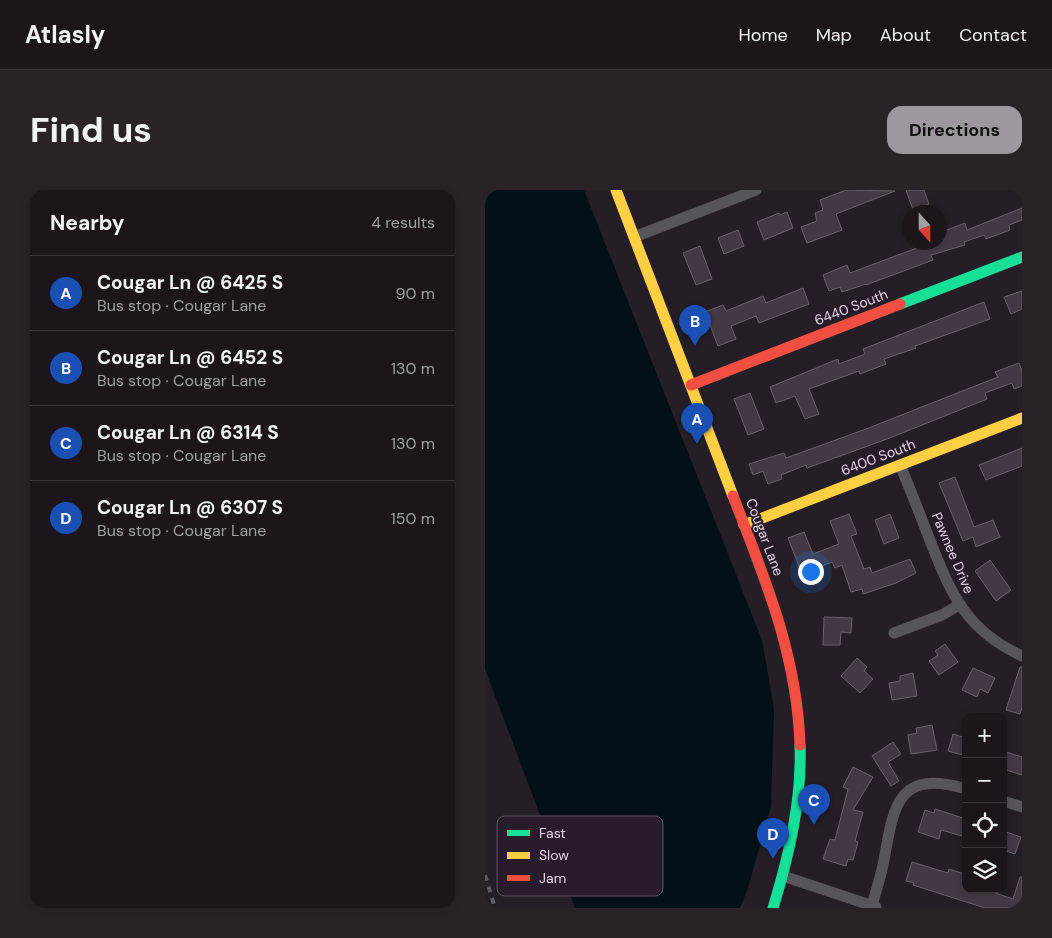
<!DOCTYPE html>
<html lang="en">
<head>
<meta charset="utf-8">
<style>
  :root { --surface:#1c161c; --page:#292329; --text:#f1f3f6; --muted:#a09fa3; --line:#3a353b; --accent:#9f97a0 }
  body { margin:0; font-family:"DM Sans",sans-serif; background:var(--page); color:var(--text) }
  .controls { position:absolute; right:15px; bottom:15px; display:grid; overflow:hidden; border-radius:10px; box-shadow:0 2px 8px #0003 }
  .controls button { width:45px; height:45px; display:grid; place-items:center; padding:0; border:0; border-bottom:1px solid var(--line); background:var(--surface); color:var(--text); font:25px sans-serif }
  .compass { position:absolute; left:417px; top:15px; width:45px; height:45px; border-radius:50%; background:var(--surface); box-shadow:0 2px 8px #0003; rotate:159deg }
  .you { position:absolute; left:325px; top:381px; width:18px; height:18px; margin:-12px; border:4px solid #fff; border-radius:50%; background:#1a73e8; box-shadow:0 0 0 8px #1a73e833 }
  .badge { display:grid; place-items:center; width:32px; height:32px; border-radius:50%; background:var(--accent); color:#fff; font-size:16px; font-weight:700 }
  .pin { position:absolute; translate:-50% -41px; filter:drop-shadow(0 1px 2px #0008) }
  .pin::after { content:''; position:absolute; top:26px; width:18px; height:15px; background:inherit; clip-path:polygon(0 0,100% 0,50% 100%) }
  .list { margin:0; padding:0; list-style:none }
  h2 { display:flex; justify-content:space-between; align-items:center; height:65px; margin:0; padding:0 20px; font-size:21px }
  h2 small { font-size:16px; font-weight:400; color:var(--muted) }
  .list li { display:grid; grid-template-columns:32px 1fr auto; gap:15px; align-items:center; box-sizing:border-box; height:75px; padding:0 20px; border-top:1px solid var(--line) }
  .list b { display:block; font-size:19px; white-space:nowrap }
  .list p { margin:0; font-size:16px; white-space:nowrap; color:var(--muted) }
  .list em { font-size:16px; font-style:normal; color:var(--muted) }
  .icon { flex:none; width:28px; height:28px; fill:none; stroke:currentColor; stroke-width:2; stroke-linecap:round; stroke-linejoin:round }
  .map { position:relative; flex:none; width:537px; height:718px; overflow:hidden; border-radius:15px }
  header { display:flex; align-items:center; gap:30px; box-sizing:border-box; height:70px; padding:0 25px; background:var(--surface); border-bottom:1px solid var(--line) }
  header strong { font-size:24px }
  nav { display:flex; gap:28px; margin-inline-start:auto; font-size:18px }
  .intro { display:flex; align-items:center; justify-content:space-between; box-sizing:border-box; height:120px; padding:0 30px }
  h1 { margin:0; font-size:35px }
  .button { padding:12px 22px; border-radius:15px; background:var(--accent); color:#111; font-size:18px; font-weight:700 }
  main { display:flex; gap:30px; padding:0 30px }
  aside { flex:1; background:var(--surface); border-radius:15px; box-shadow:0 2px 8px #0003 }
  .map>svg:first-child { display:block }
  .water { fill:#031116 }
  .building { fill:#433944; stroke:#686169 }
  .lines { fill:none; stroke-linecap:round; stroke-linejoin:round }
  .street { stroke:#57545c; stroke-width:11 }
  .fast { stroke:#16e098; stroke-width:11 }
  .slow { stroke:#ffcf43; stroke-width:11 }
  .jam { stroke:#f24e42; stroke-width:11 }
  .rail { stroke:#5d5a60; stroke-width:4; stroke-dasharray:6 6; stroke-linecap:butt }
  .labels { text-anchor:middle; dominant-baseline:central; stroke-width:4; stroke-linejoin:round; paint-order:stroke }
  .street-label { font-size:14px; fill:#e1d8e2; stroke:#281b2a }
  .key { fill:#281b2a; stroke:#605461; stroke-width:1 }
  .key-label { font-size:14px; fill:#e1d8e2 }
</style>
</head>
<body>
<header>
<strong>Atlasly</strong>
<nav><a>Home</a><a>Map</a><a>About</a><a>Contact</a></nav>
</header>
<div class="intro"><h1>Find us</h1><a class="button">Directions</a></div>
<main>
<aside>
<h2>Nearby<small>4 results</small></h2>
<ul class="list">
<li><span class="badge" style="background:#1a4fb4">A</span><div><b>Cougar Ln @ 6425 S</b><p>Bus stop · Cougar Lane</p></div><em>90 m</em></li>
<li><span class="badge" style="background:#1a4fb4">B</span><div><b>Cougar Ln @ 6452 S</b><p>Bus stop · Cougar Lane</p></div><em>130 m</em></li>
<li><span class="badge" style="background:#1a4fb4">C</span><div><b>Cougar Ln @ 6314 S</b><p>Bus stop · Cougar Lane</p></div><em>130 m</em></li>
<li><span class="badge" style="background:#1a4fb4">D</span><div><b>Cougar Ln @ 6307 S</b><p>Bus stop · Cougar Lane</p></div><em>150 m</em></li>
</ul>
</aside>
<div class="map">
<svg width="537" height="718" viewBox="0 0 537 718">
  <rect width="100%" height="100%" fill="#251e26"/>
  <path class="water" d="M0 0H99L277 450 289 519 286 616 263 698 255 718H90L0 479Z"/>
  <path class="building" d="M361 0 410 1 351 24 357 40 322 53 316 37 332 31 330 23 338 20 335 10Z
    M421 0H439L444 14 428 20Z
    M537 18V30L524 35 525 40 501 49 499 45 479 52 480 55 446 65 448 70 381 95V94L357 102 355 97 344 101 338 85 362 75 365 83 448 52H454V43L480 33 482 40Z
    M302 22 308 38 279 50 272 32 294 23 295 25Z
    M253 40 259 56 239 64 233 48Z
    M215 56 227 89 211 95 198 63Z
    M318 98 324 114 274 133 271 126 246 136 251 149 233 156 220 122 238 115 241 121 278 106 281 113Z
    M537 101V119L526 124 519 107Z
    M499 112 505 129 430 156 431 158 399 169 401 174 375 184 374 181 324 199 334 224 320 229 310 206 291 213 285 197 353 169 354 174 380 164 378 159Z
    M534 173 537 181V196L529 199 527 193 500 203 502 209 402 249 322 278 321 275 296 285 297 289 283 294 278 281 268 285 264 274 299 263 301 268 381 239 513 187 510 182Z
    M265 203 279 239 263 245 249 209Z
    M537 258V276L501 290 494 275Z
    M470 287 489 337 508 330 515 347 491 357 488 347 478 351 454 293Z
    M364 324 372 344 366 346 379 379 385 377 387 383 425 369 431 383 411 393 378 404 377 399 366 402 357 375 350 378 347 372 317 384 303 348 319 342 328 364 354 354 345 331Z
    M405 324 414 348 399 354 390 330Z
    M505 370 526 400 511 411 490 381Z
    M339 427 367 428 366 443 356 442 355 455H338Z
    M460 454 473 472 454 485 444 471 453 465 450 461Z
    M372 468 382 477 379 481 388 489 375 503 356 486Z
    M535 477H537V518L535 524 521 520Z
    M488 478 510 488 503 503 495 499 492 507 477 500Z
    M428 483 432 506 407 510 404 493 415 491V486Z
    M447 535 452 560 426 564 423 545 432 543 431 538Z
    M468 544 481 548V566L463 561Z
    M408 552 416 564 403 572 414 591 406 596 387 566Z
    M518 561 537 567V585L518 579Z
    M368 577 388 587 368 620 378 622 370 651 373 652 368 670 363 669 361 676 338 669 345 649 350 650 363 599 358 597Z
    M450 619 481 629V647L456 640 454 649 433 642 440 620 449 623Z
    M518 641 536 647 530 664 518 660Z
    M427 672 463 683 464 679 479 684 477 692 481 693V699H499L528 709 535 687H537V718H500L428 695 429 693 421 691Z"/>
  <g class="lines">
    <path class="street" d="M149 47 271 0
      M415 275C426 301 436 327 446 353 467 407 483 441 537 466
      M409 443 457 425 474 415
      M518 611 537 617
      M298 686 391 717
      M386 718C391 702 396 686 399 670 409 614 413 579 481 599"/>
    <path class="fast" d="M415 114 537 67
      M288 718C304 665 317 611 315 555"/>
    <path class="slow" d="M131 0 248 306
      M259 335 537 228"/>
    <path class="jam" d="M206 195 415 114
      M248 306C280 389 312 464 315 555"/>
    <path class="rail" d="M0 685 10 718"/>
  </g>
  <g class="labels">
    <g class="street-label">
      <text transform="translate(366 117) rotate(-21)">6440 South</text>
      <text transform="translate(393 267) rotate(-21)">6400 South</text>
      <text transform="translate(280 347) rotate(69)">Cougar Lane</text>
      <text transform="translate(468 363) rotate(67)">Pawnee Drive</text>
    </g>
  </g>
  <rect x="12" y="626" width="166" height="80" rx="8" class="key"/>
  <rect x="22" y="640" width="23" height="6" fill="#16e098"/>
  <rect x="22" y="662" width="23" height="7" fill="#ffcf43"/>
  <rect x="22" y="685" width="23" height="6" fill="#f24e42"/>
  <g class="key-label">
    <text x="54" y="648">Fast</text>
    <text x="54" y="670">Slow</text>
    <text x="54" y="693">Jam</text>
  </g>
</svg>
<div class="controls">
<button>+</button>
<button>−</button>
<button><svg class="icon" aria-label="locate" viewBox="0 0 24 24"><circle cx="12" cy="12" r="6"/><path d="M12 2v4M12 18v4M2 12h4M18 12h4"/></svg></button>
<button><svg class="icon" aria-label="layers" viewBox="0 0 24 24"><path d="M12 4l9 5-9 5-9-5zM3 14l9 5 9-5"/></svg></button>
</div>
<svg class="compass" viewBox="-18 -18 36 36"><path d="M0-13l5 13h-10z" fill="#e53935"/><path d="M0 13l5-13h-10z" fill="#a09fa3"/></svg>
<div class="you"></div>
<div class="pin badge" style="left:212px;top:254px;background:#1a4fb4">A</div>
<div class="pin badge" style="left:210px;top:156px;background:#1a4fb4">B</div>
<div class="pin badge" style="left:329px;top:635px;background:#1a4fb4">C</div>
<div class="pin badge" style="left:288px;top:669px;background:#1a4fb4">D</div>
</div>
</main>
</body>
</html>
